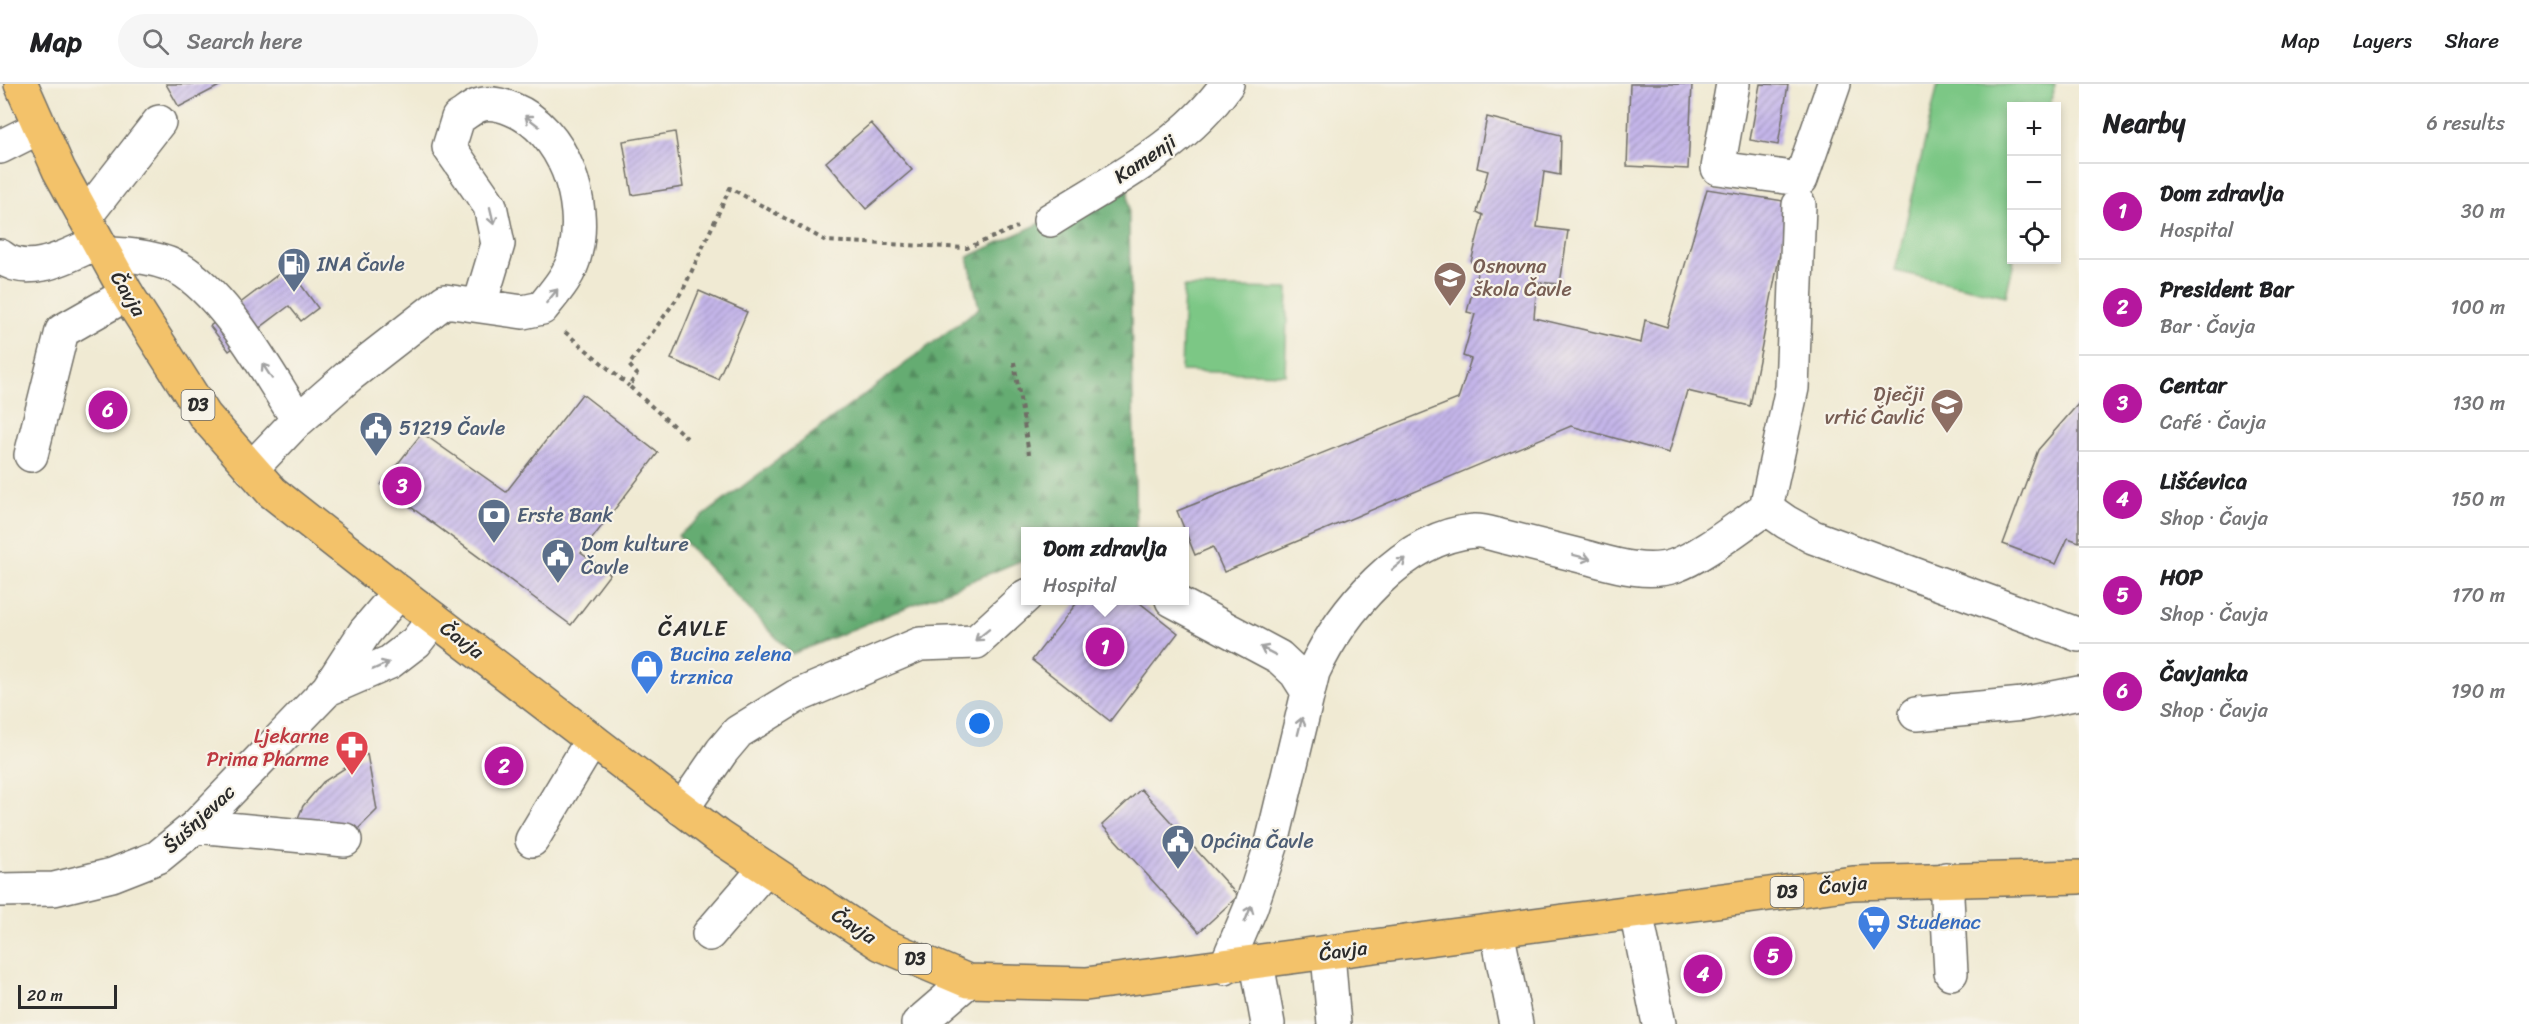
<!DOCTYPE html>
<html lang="en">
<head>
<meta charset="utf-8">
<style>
  :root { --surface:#fff; --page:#f6f6f6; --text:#202124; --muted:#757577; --line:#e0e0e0; --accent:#b5179e }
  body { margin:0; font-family:Sriracha,sans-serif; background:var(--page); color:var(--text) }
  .controls { position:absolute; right:18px; top:18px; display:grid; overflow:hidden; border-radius:0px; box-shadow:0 3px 9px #0003 }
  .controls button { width:54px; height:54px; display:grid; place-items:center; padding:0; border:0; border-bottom:2px solid var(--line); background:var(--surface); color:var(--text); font:30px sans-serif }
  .scale { position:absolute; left:18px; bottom:15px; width:99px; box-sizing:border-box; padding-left:6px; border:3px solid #2b2b2b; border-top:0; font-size:16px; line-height:21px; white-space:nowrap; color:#2b2b2b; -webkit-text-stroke:4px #f7f3e8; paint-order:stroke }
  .you { position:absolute; left:980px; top:640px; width:21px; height:21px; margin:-15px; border:4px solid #fff; border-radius:50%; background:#1a73e8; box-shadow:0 0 0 9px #1a73e833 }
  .badge { display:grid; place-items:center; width:39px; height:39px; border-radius:50%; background:var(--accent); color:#fff; font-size:20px; font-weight:700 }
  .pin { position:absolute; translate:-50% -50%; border:3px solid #fff; box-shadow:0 2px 6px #0006 }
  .popup { position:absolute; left:1021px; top:443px; width:168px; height:78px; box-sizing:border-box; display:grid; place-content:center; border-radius:0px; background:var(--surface); filter:drop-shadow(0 2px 4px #0005); font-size:20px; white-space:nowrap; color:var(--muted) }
  .popup b { font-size:22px; color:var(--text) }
  .popup::after { content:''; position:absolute; left:50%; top:100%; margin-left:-12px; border:12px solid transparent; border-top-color:var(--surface) }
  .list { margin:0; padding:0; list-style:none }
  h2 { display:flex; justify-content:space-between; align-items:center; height:78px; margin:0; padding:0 24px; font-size:26px }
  h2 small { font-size:20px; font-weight:400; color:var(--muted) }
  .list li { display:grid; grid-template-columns:39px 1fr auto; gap:18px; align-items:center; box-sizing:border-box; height:96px; padding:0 24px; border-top:2px solid var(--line) }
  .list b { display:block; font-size:22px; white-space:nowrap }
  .list p { margin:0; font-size:20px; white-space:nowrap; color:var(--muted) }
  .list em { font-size:20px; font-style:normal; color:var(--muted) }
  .icon { flex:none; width:33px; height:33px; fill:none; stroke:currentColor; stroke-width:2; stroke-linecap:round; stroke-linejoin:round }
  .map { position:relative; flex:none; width:2079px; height:940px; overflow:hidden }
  header { display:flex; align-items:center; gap:36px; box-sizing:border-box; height:84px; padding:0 30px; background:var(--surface); border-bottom:2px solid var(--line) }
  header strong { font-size:28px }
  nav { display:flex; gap:33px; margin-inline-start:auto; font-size:21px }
  .search { width:420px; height:54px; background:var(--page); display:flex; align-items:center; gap:15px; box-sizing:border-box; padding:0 21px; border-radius:33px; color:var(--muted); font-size:22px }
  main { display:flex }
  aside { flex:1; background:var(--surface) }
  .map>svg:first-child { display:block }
  .green { fill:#7cc785; stroke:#547958; stroke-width:1.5 }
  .forest { fill:url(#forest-firs); stroke:#486c4e; stroke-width:1.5 }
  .building { fill:url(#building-hatch) }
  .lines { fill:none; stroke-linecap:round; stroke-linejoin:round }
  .minor-casing { stroke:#706e66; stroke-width:36 }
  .major-casing { stroke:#706e66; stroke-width:36 }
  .path { stroke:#706e66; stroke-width:4; stroke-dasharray:4.5 4.5; stroke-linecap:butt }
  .minor { stroke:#fff; stroke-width:33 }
  .major { stroke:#f3c26a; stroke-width:33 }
  .oneway { stroke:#a0a0a0 }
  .labels { text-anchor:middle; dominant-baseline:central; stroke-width:4.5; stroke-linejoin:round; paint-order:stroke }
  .shield { fill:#f7f3e8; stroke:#686764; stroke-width:1.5 }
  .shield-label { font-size:18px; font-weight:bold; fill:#2b2b2b }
  .street-label { font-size:20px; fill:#2b2b2b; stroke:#f7f3e8 }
  .service-label { font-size:20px; fill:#4e5e75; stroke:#f7f3e8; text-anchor:start }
  .education-label { font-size:20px; fill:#785e54; stroke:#f7f3e8; text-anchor:start }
  .shop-label { font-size:20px; fill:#366cbe; stroke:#f7f3e8; text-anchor:start }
  .health-label { font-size:20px; fill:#be3a42; stroke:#f7f3e8; text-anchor:end }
  .quarter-label { font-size:22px; letter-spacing:1.5px; fill:#2b2b2b; stroke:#f7f3e8 }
</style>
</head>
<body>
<header>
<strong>Map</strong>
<div class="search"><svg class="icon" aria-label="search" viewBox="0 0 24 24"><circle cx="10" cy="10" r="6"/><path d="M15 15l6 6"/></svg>Search here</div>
<nav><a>Map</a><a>Layers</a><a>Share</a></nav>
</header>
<main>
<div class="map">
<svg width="2079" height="940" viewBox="0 0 2079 940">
  <defs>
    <pattern id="forest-firs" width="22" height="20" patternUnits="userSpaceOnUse" patternTransform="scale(1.5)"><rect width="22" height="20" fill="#65ac72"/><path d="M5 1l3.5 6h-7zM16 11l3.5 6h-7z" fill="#538c5e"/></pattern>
    <pattern id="building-hatch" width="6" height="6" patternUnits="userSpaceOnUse" patternTransform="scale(1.5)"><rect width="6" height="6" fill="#c5b6ea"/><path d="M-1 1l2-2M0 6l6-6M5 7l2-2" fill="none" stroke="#a094be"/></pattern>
  </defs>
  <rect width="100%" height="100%" fill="#f7f3e8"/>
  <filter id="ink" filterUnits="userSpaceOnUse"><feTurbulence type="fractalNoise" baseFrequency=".0167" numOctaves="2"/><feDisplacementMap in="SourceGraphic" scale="12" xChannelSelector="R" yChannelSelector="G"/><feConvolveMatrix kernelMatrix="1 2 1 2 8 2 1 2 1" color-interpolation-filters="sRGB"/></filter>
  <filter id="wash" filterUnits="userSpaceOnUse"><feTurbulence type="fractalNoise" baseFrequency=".008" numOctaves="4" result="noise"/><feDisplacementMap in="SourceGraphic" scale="24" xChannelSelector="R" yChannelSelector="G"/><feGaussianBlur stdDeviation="1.35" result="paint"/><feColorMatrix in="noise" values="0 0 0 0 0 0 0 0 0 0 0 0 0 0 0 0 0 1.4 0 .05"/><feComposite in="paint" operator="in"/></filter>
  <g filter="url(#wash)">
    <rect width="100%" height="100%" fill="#f0ead3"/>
    <path class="green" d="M1938 0H2055L2050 22H2012V176H2014L2006 212 1895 187Z
      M1184 203 1288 205 1285 290 1181 287Z"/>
    <path class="forest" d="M1128 98 1136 447 1026 448 1025 475 792 570 678 451 979 224 968 173Z"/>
    <g id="blocks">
      <path class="building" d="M166 0H223L179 23Z
        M1630 0H1692L1688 85 1627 82Z
        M1760 0 1788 1 1778 61 1750 56Z
        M1487 33 1561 51 1560 91 1544 88 1537 143 1568 147 1560 200 1537 198 1534 234 1641 259 1645 236 1667 243 1707 105 1790 118 1750 322 1687 307 1669 369 1571 342 1224 488 1213 463 1195 471 1177 427 1458 315 1471 275 1463 272 1475 230 1467 228 1479 182 1471 178 1483 131 1477 128 1488 87 1477 84Z
        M871 39 912 86 866 125 826 78Z
        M675 48 683 103 632 111 623 57Z
        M288 183 318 224 301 237 289 222 229 267 210 242Z
        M699 207 747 228 718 295 671 275Z
        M582 310 658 369 581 469 610 490 571 541 381 401 422 349 506 408Z
        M2079 319V458L2068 454 2056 480 2003 460 2038 366Z
        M1079 516H1136L1178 549 1110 637 1032 576Z
        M367 670 377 726 350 753 294 744 303 722 323 698Z
        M1141 705 1238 812 1199 848 1102 741Z"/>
    </g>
  </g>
  <g filter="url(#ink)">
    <use href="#blocks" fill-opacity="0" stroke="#706e66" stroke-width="1.5"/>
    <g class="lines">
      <defs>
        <path id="minor" d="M1733 0 1718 84 1801 95 1834 0
          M0 63 40 43
          M1799 121 1792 304 1766 424 1786 438 1813 453 2079 551
          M85 133 159 38
          M1050 136C1113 96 1184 62 1227 0
          M105 170C129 170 164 174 185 188 231 220 268 289 298 336
          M0 172C28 196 71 170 98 158
          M31 371 62 247 127 210
          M251 385 294 340 350 291 445 217 523 228 542 224C555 208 571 190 575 170 588 118 564 46 512 25 502 21 488 17 477 22 470 25 464 31 458 34L449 63 490 122 498 160 480 220
          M1172 516 1279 573 1296 589 1308 608
          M328 605 390 578 416 558 434 535
          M1916 630 2023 620 2079 609
          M682 725 722 667 738 648 795 613 920 560 976 558 1026 512
          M196 742 345 756
          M532 756 592 656
          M1946 795 1951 889
          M0 806 54 805 112 791 158 773 196 742 328 605 365 548 399 508
          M1636 828 1659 940
          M1497 847 1516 940
          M709 850 766 784
          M1328 870 1334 940
          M1257 879 1268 940
          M1225 884 1251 823 1272 759 1313 588C1341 528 1403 453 1474 447 1483 446 1495 451 1505 453 1533 460 1561 467 1589 474 1615 481 1647 491 1674 482 1701 473 1741 441 1766 424
          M918 940 968 897"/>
        <path id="major" d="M21 0 59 86 127 210 205 332 272 408 399 508 719 753 881 860 968 897 1086 900 1853 799 2079 793"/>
      </defs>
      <use href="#minor" class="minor-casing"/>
      <use href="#major" class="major-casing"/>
      <path class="path" d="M565 248 629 302
        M1014 278 1029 370
        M687 354 629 302 637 290 629 281 683 206 730 104 826 157 967 164 1017 143"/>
      <use href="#minor" class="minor"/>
      <use href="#major" class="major"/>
    </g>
    <defs><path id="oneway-shaft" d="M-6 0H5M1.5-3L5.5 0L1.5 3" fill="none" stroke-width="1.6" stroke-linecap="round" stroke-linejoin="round" transform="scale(1.5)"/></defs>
    <g class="oneway">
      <use href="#oneway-shaft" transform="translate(532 37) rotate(-142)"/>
      <use href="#oneway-shaft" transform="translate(492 132) rotate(77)"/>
      <use href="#oneway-shaft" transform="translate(552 212) rotate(-51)"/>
      <use href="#oneway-shaft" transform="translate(267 287) rotate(-123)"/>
      <use href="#oneway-shaft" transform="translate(1582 473) rotate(14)"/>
      <use href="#oneway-shaft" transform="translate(1399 480) rotate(-39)"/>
      <use href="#oneway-shaft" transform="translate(982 551) rotate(141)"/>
      <use href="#oneway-shaft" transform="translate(1268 567) rotate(-153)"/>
      <use href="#oneway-shaft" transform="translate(381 582) rotate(-24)"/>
      <use href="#oneway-shaft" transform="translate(1300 642) rotate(-76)"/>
      <use href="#oneway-shaft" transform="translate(1248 830) rotate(-68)"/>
    </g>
  </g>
  <defs>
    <symbol id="fuel-pin" viewBox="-11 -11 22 30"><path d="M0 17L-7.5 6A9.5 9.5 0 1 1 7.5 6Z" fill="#5c6f8a" stroke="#f7f3e8"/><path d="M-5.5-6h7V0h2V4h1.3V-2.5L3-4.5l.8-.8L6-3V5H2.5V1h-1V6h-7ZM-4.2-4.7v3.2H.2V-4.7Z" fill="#fff"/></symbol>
    <symbol id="school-pin" viewBox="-11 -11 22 30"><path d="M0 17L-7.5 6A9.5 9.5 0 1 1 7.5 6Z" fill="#8d6e63" stroke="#f7f3e8"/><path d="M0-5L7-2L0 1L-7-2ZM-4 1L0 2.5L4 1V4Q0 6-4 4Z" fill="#fff"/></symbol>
    <symbol id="civic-pin" viewBox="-11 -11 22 30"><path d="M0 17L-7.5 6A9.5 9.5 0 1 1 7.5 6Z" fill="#5c6f8a" stroke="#f7f3e8"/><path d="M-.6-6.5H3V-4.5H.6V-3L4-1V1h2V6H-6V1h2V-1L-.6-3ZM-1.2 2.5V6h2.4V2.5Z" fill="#fff"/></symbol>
    <symbol id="bank-pin" viewBox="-11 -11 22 30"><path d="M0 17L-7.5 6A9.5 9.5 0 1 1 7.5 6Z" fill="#5c6f8a" stroke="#f7f3e8"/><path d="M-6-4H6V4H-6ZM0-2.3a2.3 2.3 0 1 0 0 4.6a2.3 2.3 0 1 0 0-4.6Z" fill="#fff"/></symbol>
    <symbol id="shop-pin" viewBox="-11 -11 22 30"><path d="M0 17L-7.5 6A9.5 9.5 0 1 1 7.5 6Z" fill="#3f7fe0" stroke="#f7f3e8"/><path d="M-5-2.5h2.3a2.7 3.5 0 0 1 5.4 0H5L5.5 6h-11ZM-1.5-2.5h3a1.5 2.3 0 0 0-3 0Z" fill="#fff"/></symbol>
    <symbol id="pharmacy-pin" viewBox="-11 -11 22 30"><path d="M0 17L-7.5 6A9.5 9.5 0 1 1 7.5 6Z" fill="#e0444e" stroke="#f7f3e8"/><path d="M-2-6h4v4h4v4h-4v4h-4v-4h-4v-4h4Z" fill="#fff"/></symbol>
    <symbol id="supermarket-pin" viewBox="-11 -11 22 30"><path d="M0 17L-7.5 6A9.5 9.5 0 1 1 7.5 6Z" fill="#3f7fe0" stroke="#f7f3e8"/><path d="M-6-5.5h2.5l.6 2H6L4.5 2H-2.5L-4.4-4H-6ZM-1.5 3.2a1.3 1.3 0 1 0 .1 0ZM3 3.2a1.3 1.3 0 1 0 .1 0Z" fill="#fff"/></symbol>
  </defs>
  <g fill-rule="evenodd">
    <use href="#fuel-pin" x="275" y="161" width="38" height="52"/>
    <use href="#school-pin" x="1431" y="175" width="38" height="52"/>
    <use href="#school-pin" x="1928" y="302" width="38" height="52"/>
    <use href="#civic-pin" x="357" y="325" width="38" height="52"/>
    <use href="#bank-pin" x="475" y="412" width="38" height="52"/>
    <use href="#civic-pin" x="539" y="452" width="38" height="52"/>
    <use href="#shop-pin" x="628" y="563" width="38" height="52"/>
    <use href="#pharmacy-pin" x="333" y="644" width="38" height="52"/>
    <use href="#civic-pin" x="1159" y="738" width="38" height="52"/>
    <use href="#supermarket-pin" x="1855" y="819" width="38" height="52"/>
  </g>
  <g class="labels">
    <g class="shield">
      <rect x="181.5" y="306" width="33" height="30" rx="4.5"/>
      <rect x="1770.5" y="793" width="33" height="30" rx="4.5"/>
      <rect x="898.5" y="860" width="33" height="30" rx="4.5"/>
    </g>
    <g class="shield-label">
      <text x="198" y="321">D3</text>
      <text x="1787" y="808">D3</text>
      <text x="915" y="875">D3</text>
    </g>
    <g class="street-label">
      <text transform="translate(1145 75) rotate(-34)">Kamenji</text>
      <text transform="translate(128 210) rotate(59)">Čavja</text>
      <text transform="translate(462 556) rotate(37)">Čavja</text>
      <text transform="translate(199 735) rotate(-43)">Šušnjevac</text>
      <text transform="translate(1843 801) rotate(-6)">Čavja</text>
      <text transform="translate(854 842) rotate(33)">Čavja</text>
      <text transform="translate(1343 867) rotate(-8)">Čavja</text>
    </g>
    <g class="service-label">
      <text x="317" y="180">INA Čavle</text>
      <text x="399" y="344">51219 Čavle</text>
      <text x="517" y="431">Erste Bank</text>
      <text x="581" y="460">Dom kulture<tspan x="581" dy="23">Čavle</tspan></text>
      <text x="1201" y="757">Općina Čavle</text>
    </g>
    <g class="education-label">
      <text x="1473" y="182">Osnovna<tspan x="1473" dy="23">škola Čavle</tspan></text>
      <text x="1924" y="310" text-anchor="end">Dječji<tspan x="1924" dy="23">vrtić Čavlić</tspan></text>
    </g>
    <g class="shop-label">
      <text x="670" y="570">Bucina zelena<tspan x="670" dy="23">trznica</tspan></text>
      <text x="1897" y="838">Studenac</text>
    </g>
    <g class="health-label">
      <text x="329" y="652">Ljekarne<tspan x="329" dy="23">Prima Pharme</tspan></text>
    </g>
    <g class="quarter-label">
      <text x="693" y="544">ČAVLE</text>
    </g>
  </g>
</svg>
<div class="controls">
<button>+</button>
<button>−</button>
<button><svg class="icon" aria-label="locate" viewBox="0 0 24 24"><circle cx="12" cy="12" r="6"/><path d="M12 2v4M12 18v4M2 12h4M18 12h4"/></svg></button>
</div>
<div class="scale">20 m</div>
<div class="you"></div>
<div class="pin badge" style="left:1105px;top:563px">1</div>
<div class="popup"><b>Dom zdravlja</b>Hospital</div>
<div class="pin badge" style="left:504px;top:682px">2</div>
<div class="pin badge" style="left:402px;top:402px">3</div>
<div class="pin badge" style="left:1703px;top:890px">4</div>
<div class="pin badge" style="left:1773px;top:872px">5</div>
<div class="pin badge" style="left:108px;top:326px">6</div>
</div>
<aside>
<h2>Nearby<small>6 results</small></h2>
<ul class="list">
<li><span class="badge">1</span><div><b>Dom zdravlja</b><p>Hospital</p></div><em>30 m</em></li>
<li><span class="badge">2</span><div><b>President Bar</b><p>Bar · Čavja</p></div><em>100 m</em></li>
<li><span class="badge">3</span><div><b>Centar</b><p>Café · Čavja</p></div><em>130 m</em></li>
<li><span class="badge">4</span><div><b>Lišćevica</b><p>Shop · Čavja</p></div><em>150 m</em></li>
<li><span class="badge">5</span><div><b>HOP</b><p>Shop · Čavja</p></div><em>170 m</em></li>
<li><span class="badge">6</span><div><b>Čavjanka</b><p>Shop · Čavja</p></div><em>190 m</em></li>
</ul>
</aside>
</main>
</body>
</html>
